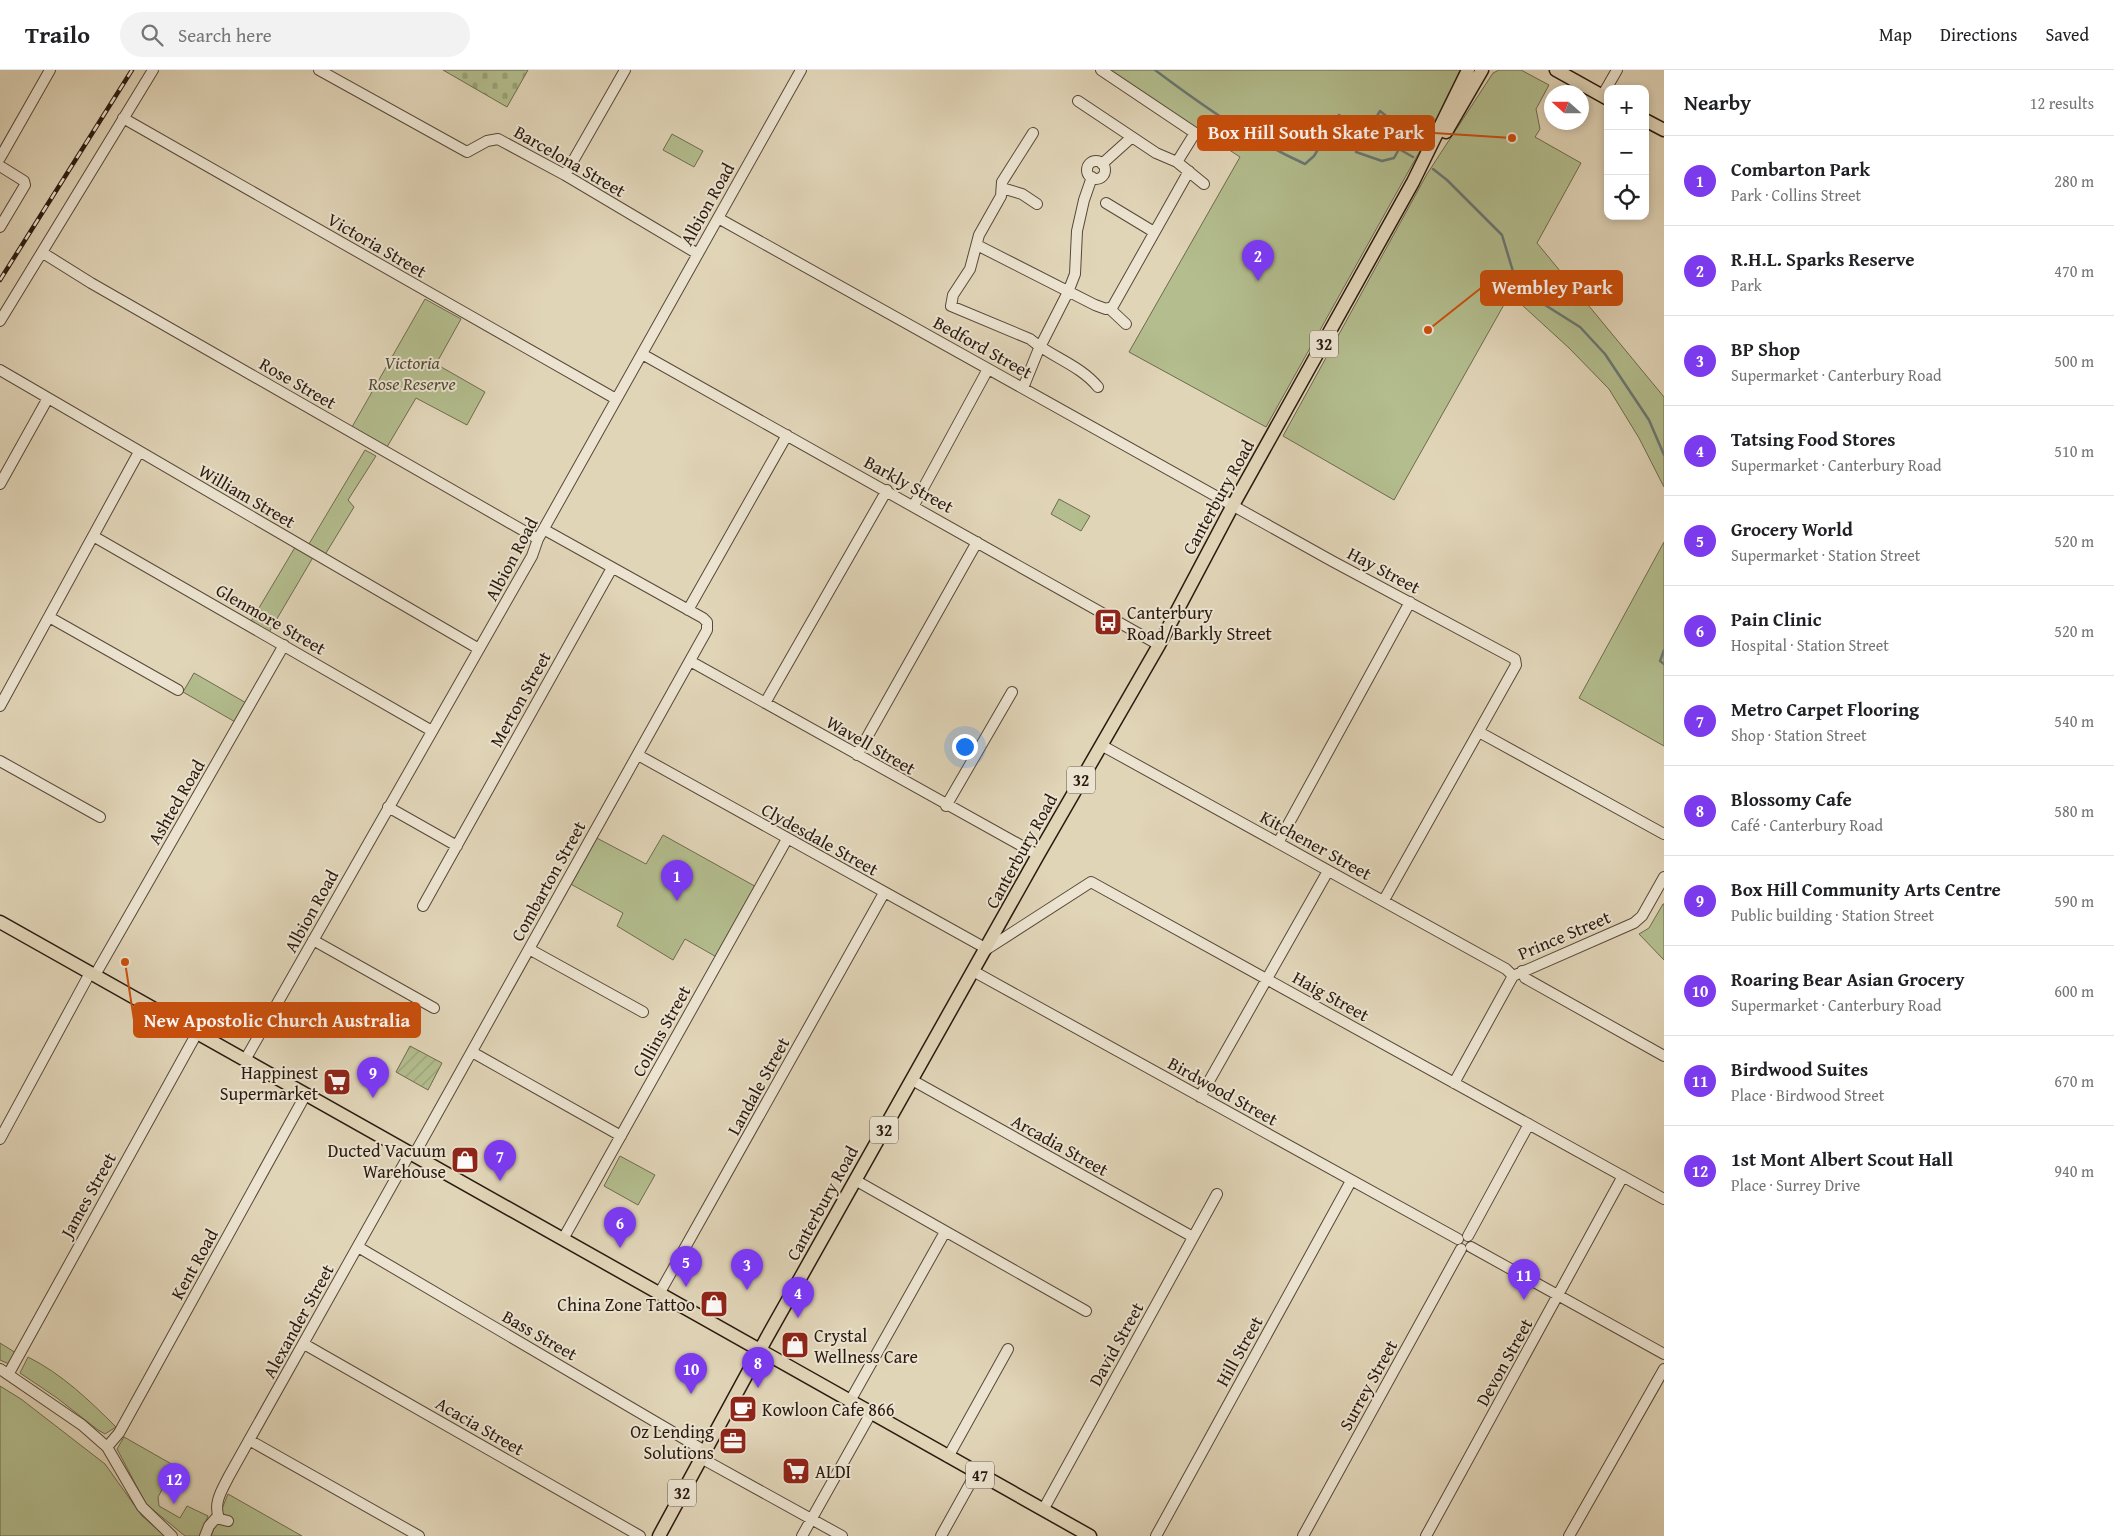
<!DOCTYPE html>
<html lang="en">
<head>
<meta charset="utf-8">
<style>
  :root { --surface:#fff; --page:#f2f2f2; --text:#202124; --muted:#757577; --line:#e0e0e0; --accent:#7c3aed }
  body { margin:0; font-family:"Gentium Book Plus",serif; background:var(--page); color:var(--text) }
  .controls { position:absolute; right:15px; top:15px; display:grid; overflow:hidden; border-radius:10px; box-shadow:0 2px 8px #0003 }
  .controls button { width:45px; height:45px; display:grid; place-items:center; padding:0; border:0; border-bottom:1px solid var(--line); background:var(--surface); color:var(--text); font:25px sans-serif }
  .compass { position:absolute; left:1544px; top:15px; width:45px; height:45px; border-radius:50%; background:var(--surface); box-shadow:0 2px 8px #0003; rotate:291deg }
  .you { position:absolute; left:964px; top:676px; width:18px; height:18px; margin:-12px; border:4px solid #fff; border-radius:50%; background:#1a73e8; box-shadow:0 0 0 8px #1a73e833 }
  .badge { display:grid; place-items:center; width:32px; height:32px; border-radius:50%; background:var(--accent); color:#fff; font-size:16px; font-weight:700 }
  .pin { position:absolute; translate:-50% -41px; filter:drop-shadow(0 1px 2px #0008) }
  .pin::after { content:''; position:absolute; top:26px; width:18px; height:15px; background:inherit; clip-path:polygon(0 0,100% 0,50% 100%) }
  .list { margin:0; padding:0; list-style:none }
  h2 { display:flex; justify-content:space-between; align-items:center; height:65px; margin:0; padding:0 20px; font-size:21px }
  h2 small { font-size:16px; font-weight:400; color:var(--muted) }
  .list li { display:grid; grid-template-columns:32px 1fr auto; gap:15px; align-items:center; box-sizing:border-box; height:90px; padding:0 20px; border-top:1px solid var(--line) }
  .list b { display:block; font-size:19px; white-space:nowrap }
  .list p { margin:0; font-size:16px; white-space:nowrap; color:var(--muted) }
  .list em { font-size:16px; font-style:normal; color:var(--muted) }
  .icon { flex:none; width:28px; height:28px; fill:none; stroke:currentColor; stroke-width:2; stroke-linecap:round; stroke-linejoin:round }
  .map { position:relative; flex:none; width:1664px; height:1466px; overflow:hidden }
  header { display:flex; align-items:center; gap:30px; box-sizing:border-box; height:70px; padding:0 25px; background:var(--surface); border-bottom:1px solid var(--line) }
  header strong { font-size:24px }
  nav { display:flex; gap:28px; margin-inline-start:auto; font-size:18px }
  .search { width:350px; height:45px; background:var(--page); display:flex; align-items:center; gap:12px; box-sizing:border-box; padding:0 18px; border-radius:28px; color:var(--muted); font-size:19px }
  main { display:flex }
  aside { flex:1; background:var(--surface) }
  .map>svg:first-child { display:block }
  .green { fill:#b3bd8e; stroke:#6e6b4e }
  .cemetery { fill:url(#cemetery-stones); stroke:#6e6b4e }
  .garden { fill:url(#garden-furrows); stroke:#6e6b4e }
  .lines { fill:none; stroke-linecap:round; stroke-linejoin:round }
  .stream { stroke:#6a7873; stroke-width:2.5 }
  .minor-casing { stroke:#574839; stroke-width:12 }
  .major-casing { stroke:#29190f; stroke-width:15 }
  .minor { stroke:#ece4d1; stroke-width:10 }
  .major { stroke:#e1d5b8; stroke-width:12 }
  .rail-casing { stroke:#29190f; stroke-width:4.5 }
  .rail { stroke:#ece4d1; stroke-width:2.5; stroke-dasharray:8; stroke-linecap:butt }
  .labels { text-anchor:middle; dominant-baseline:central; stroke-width:4; stroke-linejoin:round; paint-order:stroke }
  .shield { fill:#ece4d1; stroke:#645649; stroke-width:1 }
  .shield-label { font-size:16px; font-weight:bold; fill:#29190f }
  .street-label { font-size:18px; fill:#29190f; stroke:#ece4d1 }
  .park-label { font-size:18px; font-style:italic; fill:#524a35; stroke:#ece4d1 }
  .poi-label { font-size:18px; fill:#29190f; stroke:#ece4d1; text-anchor:start }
  .leader { fill:none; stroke:#cb4f0c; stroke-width:2 }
  .callout-dot { fill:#cb4f0c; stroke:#ece4d1; stroke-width:2 }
  .callout { fill:#cb4f0c; stroke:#cb4f0c; stroke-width:2 }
  .callout-label { font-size:19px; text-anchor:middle; font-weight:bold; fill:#fff }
</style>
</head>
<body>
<header>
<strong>Trailo</strong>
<div class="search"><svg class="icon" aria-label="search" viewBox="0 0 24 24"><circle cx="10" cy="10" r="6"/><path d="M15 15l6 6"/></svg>Search here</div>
<nav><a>Map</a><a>Directions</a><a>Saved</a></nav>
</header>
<main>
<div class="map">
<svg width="1664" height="1466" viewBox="0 0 1664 1466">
  <defs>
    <pattern id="cemetery-stones" width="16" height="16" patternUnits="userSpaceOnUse" patternTransform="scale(1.25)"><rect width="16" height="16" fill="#b3bd8e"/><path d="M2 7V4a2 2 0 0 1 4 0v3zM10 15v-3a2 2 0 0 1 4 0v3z" fill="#9aa279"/></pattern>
    <pattern id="garden-furrows" width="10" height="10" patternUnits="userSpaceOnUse" patternTransform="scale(1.25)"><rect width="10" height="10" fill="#b3bd8e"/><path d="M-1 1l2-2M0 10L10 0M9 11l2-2" fill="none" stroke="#9aa279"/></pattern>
  </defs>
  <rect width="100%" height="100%" fill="#e1d5b8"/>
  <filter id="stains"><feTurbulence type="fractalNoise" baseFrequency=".004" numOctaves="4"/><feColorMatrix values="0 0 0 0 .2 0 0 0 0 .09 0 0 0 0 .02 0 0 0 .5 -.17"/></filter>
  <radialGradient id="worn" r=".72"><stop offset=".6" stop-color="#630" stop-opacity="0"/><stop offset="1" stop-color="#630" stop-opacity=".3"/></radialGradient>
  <path class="green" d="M1107 0H1465L1266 357 1129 282 1240 87Z
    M1499 0H1521L1549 15 1536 39 1540 59 1535 67 1581 93 1537 173 1664 327V417L1639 368 1609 319 1569 278 1510 224 1394 430 1283 366 1427 104 1493 3Z
    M672 64 703 81 694 97 663 80Z
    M425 229 461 249 436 294 485 322 467 355 416 328 387 377 352 357Z
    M365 380 376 386 348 430 354 437 323 488 315 484 268 564 250 553 297 474 306 479Z
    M1059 429 1090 446 1081 461 1051 444Z
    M1664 472V676L1579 628Z
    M194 603 248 634 237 653 183 622Z
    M663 765 760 819 720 889 685 869 673 890 617 856 623 843 567 812 593 766 646 794Z
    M1663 834H1664V890L1639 864 1649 858Z
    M620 1086 655 1105 638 1135 604 1116Z
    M0 1273 16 1283 9 1294 0 1290Z
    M28 1287C62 1304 89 1330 116 1357L105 1364 98 1360 57 1328 20 1303Z
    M0 1316 21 1329 105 1394 142 1446 165 1466H0Z
    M124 1367 175 1396 158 1427 159 1436 180 1448 187 1436 208 1446 200 1466H185L146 1434 117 1379Z
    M228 1424 302 1466H211Z"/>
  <path class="cemetery" d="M443 0H528L507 37Z"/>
  <path class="garden" d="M410 976 442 993 428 1020 396 1002Z"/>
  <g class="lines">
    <path class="stream" d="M1155 0C1203 36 1250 69 1305 94L1314 86 1339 45 1368 61
      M1380 41 1401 58 1403 72 1394 88 1382 91 1356 82Z
      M1399 79 1413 87
      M1433 99 1447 110 1502 165 1518 218 1580 257 1605 284 1649 350 1664 385
      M1664 580 1660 591 1664 594"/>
    <defs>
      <path id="minor" d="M319 0 467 82 487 71 498 69 565 105 698 184
        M1101 0 1195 63 1177 92
        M1602 26 1617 0
        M1078 31 1156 83 1177 92 1204 114
        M123 48 616 329
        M1033 63 1002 112 1001 126 979 165 970 199 953 225 951 236 1030 269C1051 287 1080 295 1098 317
        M0 88 50 0
        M1087 100a9 9 0 1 1 18 0a9 9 0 1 1-18 0Z
        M1102 94 1132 67
        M0 96 24 111 25 115 0 157
        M565 105 625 0
        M1002 118 1022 124 1037 134
        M1106 133 1154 162
        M718 148 1332 491 1515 589 1516 595 1384 830
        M977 175 1095 235 1106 239 1109 238 1126 254
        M43 183 91 213 538 469
        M1109 238 1113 236 1189 101
        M0 251 153 0
        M642 284 1159 575
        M0 300 479 579
        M1023 318 1038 281 1068 222 1075 204 1077 161 1084 130 1092 107
        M0 414 48 328
        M914 435 988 299
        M93 466 432 661
        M688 540 787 365
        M49 547 178 620
        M690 591 1038 785
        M765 633 887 420
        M0 636 139 382
        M1479 662 1664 764
        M1101 675 1506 899 1513 906
        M638 685 987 879 1091 812 1664 1129
        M857 685 977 472
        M0 691 100 747
        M946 736 1012 622
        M388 737 457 776
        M1278 773 1410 532
        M423 836 612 498
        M313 870 434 938
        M529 879 643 942
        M973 901 1458 1169
        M1522 901 1525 908 1664 986
        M95 905 284 575
        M472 982 621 1066
        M245 990 532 486 538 469 801 0
        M912 1010 1193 1167
        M1454 1013 1513 906 1634 853 1642 846 1664 807
        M1200 1027 1328 801
        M0 1069 90 903
        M414 1085 707 560V552L703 548 545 460
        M855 1110 1086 1241
        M1468 1166 1529 1054
        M563 1169 787 769
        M358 1177 705 1381
        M1471 1177 1664 1284
        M659 1224 884 823
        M304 1274 640 1466
        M0 1299 82 1355 107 1377 142 1437 172 1466
        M9 1303 197 963
        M850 1331 945 1162
        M249 1370 419 1466
        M107 1377 119 1363 306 1024
        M948 1387 1008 1279
        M701 1388 842 1466
        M1043 1440 1217 1124
        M219 1448C213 1433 222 1420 229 1406L410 1083
        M205 1466 209 1456 216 1448 228 1451
        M802 1466 871 1343
        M941 1466 976 1403
        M1156 1466 1351 1111
        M1303 1466 1461 1179
        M1426 1466 1623 1106
        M1569 1466 1664 1299"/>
      <path id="major" d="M1556 0 1608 29
        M1645 50 1664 60
        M1446 62 1482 0
        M0 852 1090 1466
        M659 1466 766 1269 1038 785 1159 575 1233 435 1413 112 1468 0"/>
    </defs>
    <use href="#minor" class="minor-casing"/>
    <use href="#major" class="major-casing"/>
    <use href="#minor" class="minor"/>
    <use href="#major" class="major"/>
    <defs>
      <path id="rail" d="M0 210 132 0"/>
    </defs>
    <use href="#rail" class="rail-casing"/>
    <use href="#rail" class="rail"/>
  </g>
  <defs>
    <symbol id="bus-square" viewBox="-11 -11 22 22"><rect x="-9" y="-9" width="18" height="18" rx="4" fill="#8f2418" stroke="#ece4d1"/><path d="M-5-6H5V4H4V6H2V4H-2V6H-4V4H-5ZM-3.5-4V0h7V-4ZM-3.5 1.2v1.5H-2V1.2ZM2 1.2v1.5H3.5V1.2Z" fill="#fff"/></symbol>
    <symbol id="supermarket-square" viewBox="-11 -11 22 22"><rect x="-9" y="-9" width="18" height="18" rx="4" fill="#8f2418" stroke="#ece4d1"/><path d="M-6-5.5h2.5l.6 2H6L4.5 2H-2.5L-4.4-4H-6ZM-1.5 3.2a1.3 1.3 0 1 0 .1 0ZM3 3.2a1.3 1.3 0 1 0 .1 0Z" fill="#fff"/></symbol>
    <symbol id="shop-square" viewBox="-11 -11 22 22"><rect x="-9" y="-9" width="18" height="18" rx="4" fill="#8f2418" stroke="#ece4d1"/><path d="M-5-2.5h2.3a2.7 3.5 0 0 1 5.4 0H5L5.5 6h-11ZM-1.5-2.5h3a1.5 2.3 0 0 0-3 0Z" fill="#fff"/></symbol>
    <symbol id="cafe-square" viewBox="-11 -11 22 22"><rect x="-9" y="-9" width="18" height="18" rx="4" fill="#8f2418" stroke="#ece4d1"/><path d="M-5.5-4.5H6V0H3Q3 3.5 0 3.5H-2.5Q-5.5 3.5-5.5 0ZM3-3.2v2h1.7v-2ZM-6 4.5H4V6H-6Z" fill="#fff"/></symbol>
    <symbol id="office-square" viewBox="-11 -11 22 22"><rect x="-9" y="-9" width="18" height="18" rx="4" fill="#8f2418" stroke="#ece4d1"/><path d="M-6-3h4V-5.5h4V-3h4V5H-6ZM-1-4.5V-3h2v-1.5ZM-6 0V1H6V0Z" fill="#fff"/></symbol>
  </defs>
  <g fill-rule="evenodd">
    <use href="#bus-square" x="1092" y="536" width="32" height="32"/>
    <use href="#supermarket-square" x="321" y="996" width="32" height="32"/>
    <use href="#shop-square" x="449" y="1074" width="32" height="32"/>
    <use href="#shop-square" x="698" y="1218" width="32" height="32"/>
    <use href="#shop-square" x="779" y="1259" width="32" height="32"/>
    <use href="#cafe-square" x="727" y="1323" width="32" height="32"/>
    <use href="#office-square" x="717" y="1355" width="32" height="32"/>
    <use href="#supermarket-square" x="780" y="1385" width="32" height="32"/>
  </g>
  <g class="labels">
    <g class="shield">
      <rect x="1310" y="260.5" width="28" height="27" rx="4"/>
      <rect x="1067" y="696.5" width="28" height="27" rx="4"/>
      <rect x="870" y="1046.5" width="28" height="27" rx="4"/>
      <rect x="966" y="1391.5" width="28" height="27" rx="4"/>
      <rect x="668" y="1409.5" width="28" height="27" rx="4"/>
    </g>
    <g class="shield-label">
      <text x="1324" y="274">32</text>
      <text x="1081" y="710">32</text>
      <text x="884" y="1060">32</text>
      <text x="980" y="1405">47</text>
      <text x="682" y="1423">32</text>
    </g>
    <g class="street-label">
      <text transform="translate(570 91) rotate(30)">Barcelona Street</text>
      <text transform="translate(707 134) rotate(-61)">Albion Road</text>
      <text transform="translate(377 175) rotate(30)">Victoria Street</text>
      <text transform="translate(983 277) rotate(29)">Bedford Street</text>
      <text transform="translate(298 313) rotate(30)">Rose Street</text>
      <text transform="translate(909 414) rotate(29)">Barkly Street</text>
      <text transform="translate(247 426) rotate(30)">William Street</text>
      <text transform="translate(1218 427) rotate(-61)">Canterbury Road</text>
      <text transform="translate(511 489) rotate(-62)">Albion Road</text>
      <text transform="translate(1384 500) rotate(28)">Hay Street</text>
      <text transform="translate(271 549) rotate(30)">Glenmore Street</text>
      <text transform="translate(520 629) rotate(-61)">Merton Street</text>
      <text transform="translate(871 675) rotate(30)">Wavell Street</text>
      <text transform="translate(176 732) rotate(-60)">Ashted Road</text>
      <text transform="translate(820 769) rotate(29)">Clydesdale Street</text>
      <text transform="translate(1316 775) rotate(29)">Kitchener Street</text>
      <text transform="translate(1021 781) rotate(-61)">Canterbury Road</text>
      <text transform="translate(548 811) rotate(-61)">Combarton Street</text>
      <text transform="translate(311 841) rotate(-61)">Albion Road</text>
      <text transform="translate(1564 865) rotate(-23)">Prince Street</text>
      <text transform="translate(1331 926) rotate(29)">Haig Street</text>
      <text transform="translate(661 961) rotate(-61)">Collins Street</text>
      <text transform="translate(758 1016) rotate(-61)">Landale Street</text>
      <text transform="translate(1223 1021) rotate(29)">Birdwood Street</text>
      <text transform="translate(1060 1075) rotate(29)">Arcadia Street</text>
      <text transform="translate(88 1125) rotate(-61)">James Street</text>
      <text transform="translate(822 1133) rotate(-61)">Canterbury Road</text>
      <text transform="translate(194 1194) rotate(-61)">Kent Road</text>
      <text transform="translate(298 1251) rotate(-61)">Alexander Street</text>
      <text transform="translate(540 1265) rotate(30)">Bass Street</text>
      <text transform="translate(1116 1274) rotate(-61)">David Street</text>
      <text transform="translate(1239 1281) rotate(-61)">Hill Street</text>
      <text transform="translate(1504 1292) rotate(-61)">Devon Street</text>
      <text transform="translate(1368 1315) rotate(-61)">Surrey Street</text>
      <text transform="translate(480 1356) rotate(30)">Acacia Street</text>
    </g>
    <g class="park-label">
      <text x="412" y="292">Victoria<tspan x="412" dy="21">Rose Reserve</tspan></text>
    </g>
    <g class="poi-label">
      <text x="1127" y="542">Canterbury<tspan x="1127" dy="21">Road/Barkly Street</tspan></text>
      <text x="318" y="1002" text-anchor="end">Happinest<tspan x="318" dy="21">Supermarket</tspan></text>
      <text x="446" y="1080" text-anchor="end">Ducted Vacuum<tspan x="446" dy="21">Warehouse</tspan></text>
      <text x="695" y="1234" text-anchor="end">China Zone Tattoo</text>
      <text x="814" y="1265">Crystal<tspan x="814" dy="21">Wellness Care</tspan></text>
      <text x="762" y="1339">Kowloon Cafe 866</text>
      <text x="714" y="1361" text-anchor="end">Oz Lending<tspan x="714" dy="21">Solutions</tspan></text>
      <text x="815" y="1401">ALDI</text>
    </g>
  </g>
  <path class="leader" d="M1512 68L1434 63M1428 260L1481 218M125 892L134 950"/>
  <g class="callout-dot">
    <circle cx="1512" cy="68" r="5"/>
    <circle cx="1428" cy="260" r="5"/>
    <circle cx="125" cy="892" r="5"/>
  </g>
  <g class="callout">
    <rect x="1198" y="46" width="236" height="34" rx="5"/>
    <rect x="1481" y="201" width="141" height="34" rx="5"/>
    <rect x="134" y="933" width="286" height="34" rx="5"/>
  </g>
  <g class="callout-label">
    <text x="1316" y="69">Box Hill South Skate Park</text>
    <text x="1552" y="224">Wembley Park</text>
    <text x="277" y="957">New Apostolic Church Australia</text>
  </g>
  <rect width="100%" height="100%" filter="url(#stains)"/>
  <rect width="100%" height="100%" fill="url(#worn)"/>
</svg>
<div class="controls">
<button>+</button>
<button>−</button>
<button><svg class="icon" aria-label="locate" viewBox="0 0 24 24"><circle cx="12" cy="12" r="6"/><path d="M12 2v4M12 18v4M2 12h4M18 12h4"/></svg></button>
</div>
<svg class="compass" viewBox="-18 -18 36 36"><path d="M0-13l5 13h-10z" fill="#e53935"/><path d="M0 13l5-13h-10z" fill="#757577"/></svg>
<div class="you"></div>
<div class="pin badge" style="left:677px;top:831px">1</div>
<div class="pin badge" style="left:1258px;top:211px">2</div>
<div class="pin badge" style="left:747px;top:1220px">3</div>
<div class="pin badge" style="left:798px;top:1248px">4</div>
<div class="pin badge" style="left:686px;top:1217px">5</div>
<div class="pin badge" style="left:620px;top:1178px">6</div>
<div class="pin badge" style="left:500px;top:1111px">7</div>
<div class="pin badge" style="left:758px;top:1318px">8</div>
<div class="pin badge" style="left:373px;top:1028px">9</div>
<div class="pin badge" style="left:691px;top:1324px">10</div>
<div class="pin badge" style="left:1524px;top:1230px">11</div>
<div class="pin badge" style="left:174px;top:1434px">12</div>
</div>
<aside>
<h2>Nearby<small>12 results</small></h2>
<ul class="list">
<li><span class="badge">1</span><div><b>Combarton Park</b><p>Park · Collins Street</p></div><em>280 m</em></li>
<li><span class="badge">2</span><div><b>R.H.L. Sparks Reserve</b><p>Park</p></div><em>470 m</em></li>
<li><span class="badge">3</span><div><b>BP Shop</b><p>Supermarket · Canterbury Road</p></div><em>500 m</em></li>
<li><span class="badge">4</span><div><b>Tatsing Food Stores</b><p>Supermarket · Canterbury Road</p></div><em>510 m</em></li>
<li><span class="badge">5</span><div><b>Grocery World</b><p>Supermarket · Station Street</p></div><em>520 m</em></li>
<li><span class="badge">6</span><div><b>Pain Clinic</b><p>Hospital · Station Street</p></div><em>520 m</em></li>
<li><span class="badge">7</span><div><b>Metro Carpet Flooring</b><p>Shop · Station Street</p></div><em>540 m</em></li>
<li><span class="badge">8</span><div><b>Blossomy Cafe</b><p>Café · Canterbury Road</p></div><em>580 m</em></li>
<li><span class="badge">9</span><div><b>Box Hill Community Arts Centre</b><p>Public building · Station Street</p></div><em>590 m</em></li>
<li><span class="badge">10</span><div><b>Roaring Bear Asian Grocery</b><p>Supermarket · Canterbury Road</p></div><em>600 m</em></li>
<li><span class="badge">11</span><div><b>Birdwood Suites</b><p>Place · Birdwood Street</p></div><em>670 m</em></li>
<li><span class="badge">12</span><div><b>1st Mont Albert Scout Hall</b><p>Place · Surrey Drive</p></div><em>940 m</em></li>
</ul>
</aside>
</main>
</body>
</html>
